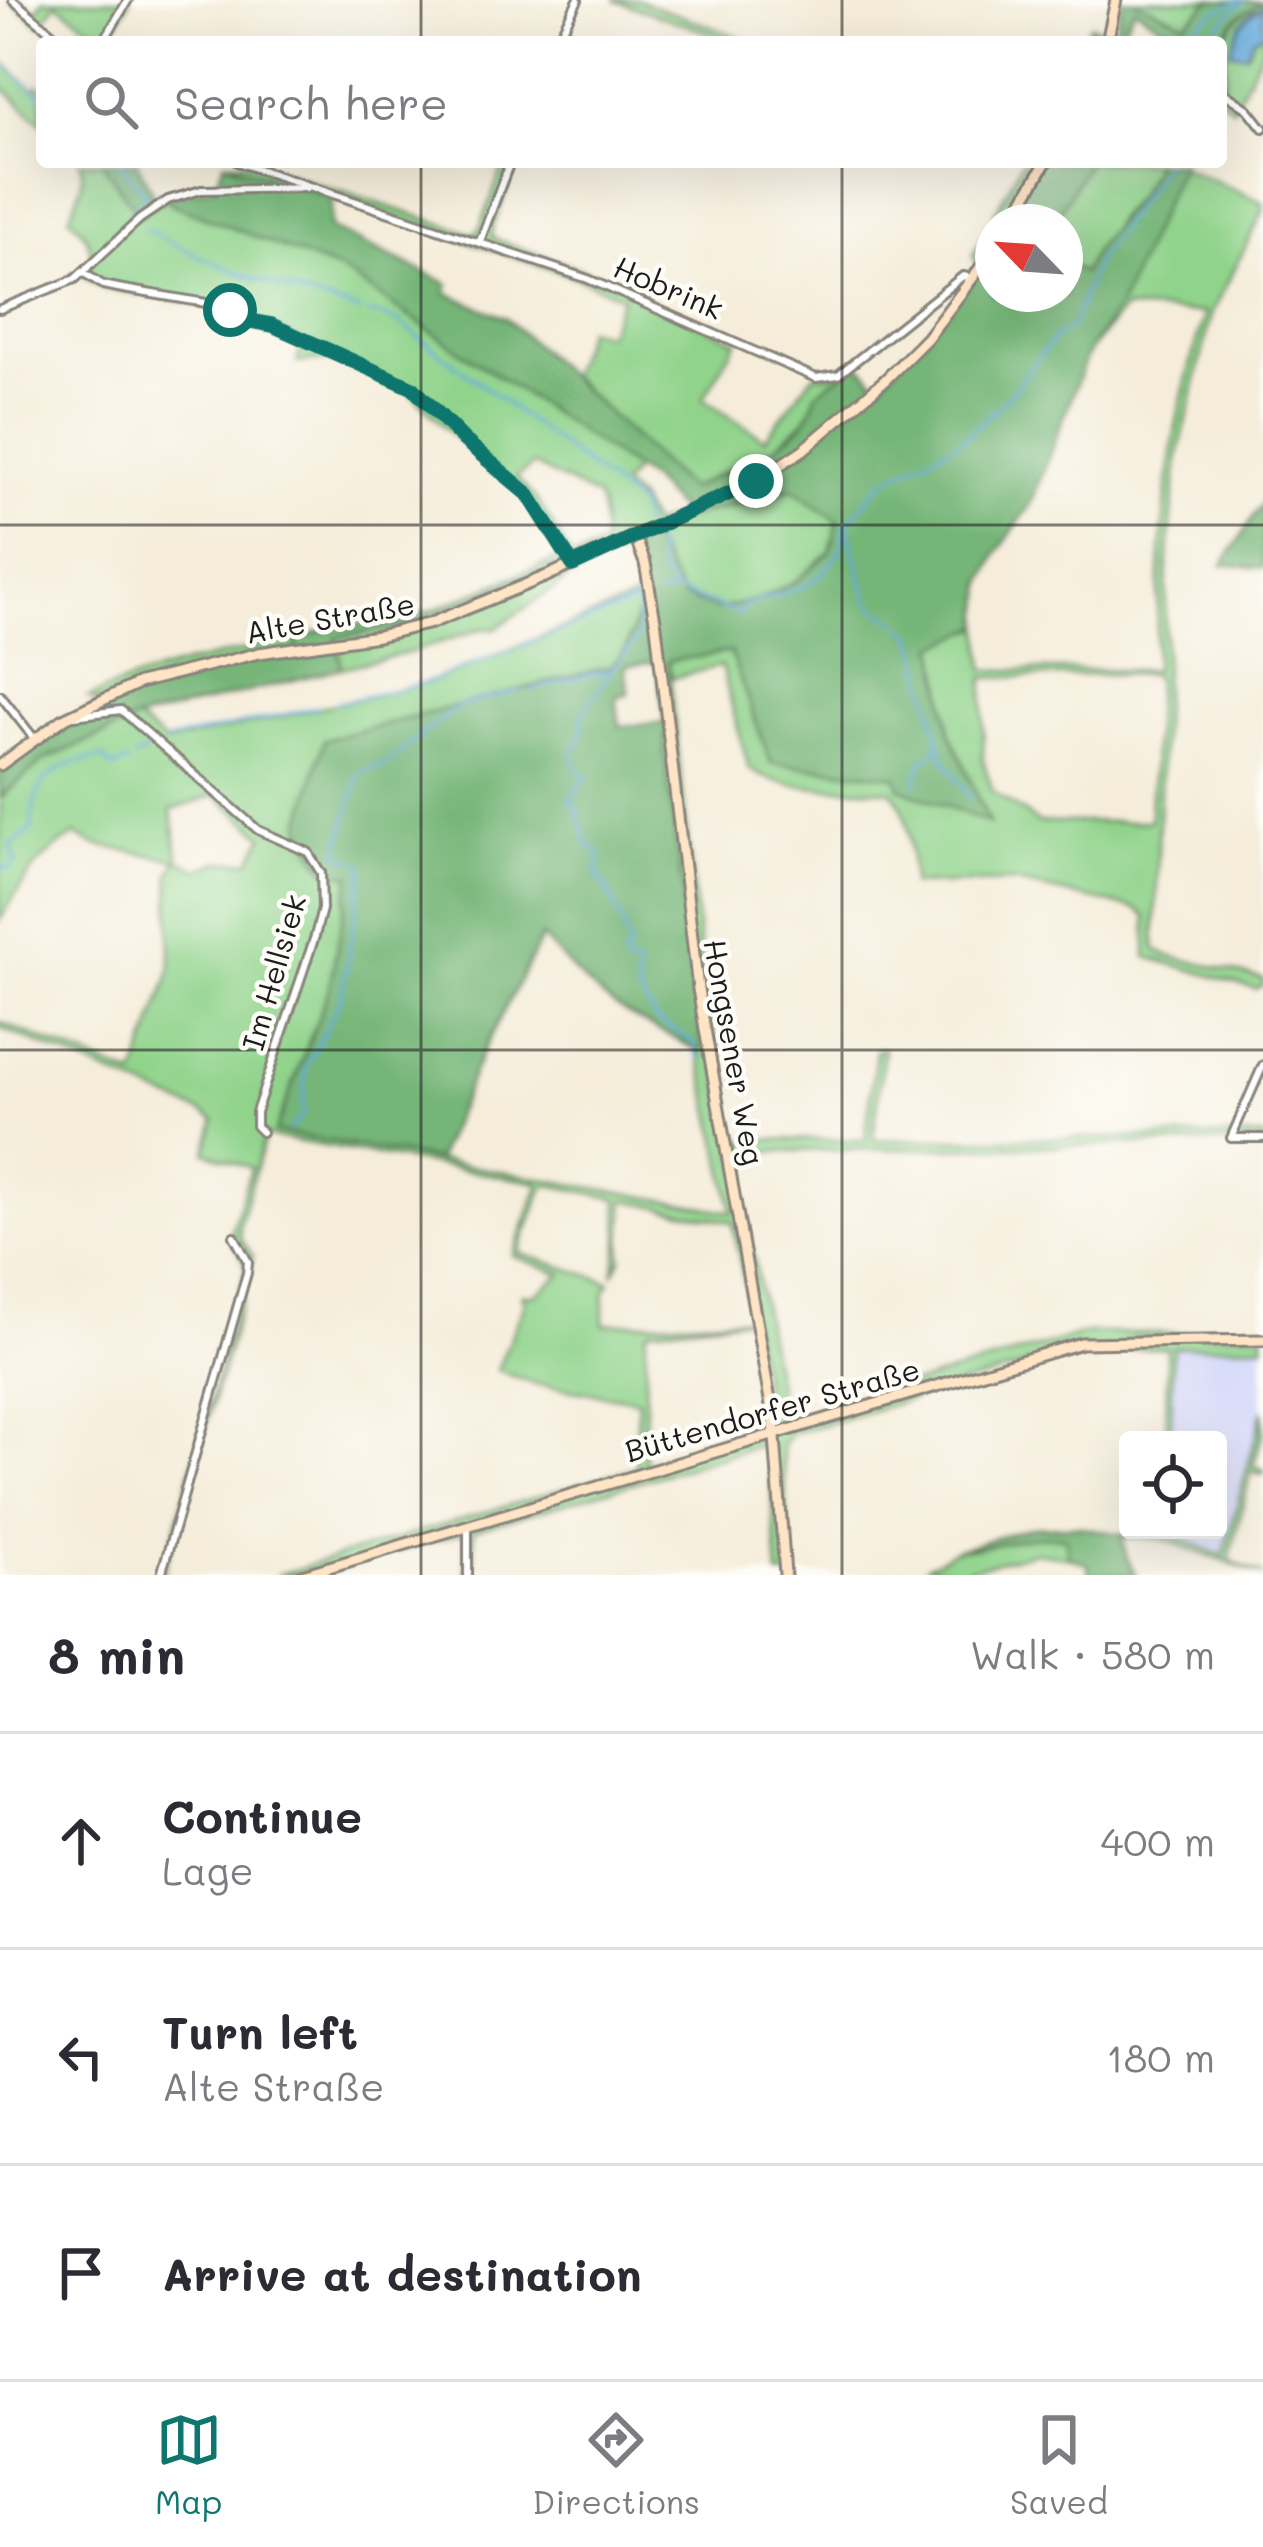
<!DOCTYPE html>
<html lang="en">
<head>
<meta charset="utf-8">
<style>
  :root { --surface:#fff; --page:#f7f7f7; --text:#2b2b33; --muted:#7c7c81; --line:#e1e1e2; --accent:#0f766e }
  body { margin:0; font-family:Mali,sans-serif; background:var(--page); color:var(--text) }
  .controls { position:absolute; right:36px; bottom:36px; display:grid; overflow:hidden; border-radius:12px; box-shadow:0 12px 48px #0002 }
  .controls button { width:108px; height:108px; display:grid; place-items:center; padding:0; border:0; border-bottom:3px solid var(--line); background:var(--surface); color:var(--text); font:60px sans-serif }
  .compass { position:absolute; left:975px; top:204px; width:108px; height:108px; border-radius:50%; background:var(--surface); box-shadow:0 12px 48px #0002; rotate:295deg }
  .stop { position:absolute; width:36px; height:36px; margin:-27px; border:9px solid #0f766e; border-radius:50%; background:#fff }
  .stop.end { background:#0f766e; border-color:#fff; box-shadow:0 3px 12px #0008 }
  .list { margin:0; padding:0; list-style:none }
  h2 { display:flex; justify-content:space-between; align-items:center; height:156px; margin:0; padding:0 48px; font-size:51px }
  h2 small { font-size:39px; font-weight:400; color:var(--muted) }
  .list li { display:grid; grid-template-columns:78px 1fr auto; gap:36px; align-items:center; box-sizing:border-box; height:216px; padding:0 48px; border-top:3px solid var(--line) }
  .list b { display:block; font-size:45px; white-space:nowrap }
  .list p { margin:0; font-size:39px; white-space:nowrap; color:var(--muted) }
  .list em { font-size:39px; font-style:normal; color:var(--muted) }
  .icon { flex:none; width:66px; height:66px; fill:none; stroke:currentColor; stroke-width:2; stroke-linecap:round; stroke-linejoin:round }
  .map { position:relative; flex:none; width:1263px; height:1575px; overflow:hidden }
  .search { position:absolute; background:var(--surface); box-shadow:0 12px 48px #0002; left:36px; right:36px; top:36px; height:132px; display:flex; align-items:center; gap:30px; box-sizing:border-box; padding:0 42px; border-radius:12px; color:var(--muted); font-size:45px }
  .sheet { height:804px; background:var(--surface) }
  nav { display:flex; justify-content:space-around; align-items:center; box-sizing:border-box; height:168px; border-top:3px solid var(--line); background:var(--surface); font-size:33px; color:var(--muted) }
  nav a { display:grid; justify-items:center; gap:6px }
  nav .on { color:var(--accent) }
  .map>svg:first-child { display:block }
  .built { fill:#d4d8f9 }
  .green { fill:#90d38b; stroke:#567854; stroke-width:3; fill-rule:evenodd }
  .forest { fill:#74b577; stroke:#48684a; stroke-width:3; fill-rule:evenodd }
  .water { fill:#64a9da; stroke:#40627b; stroke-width:3 }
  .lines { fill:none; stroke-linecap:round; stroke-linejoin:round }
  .stream { stroke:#64a9da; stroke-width:3 }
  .street-casing { stroke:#88847b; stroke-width:12 }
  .secondary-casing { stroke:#88847b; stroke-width:15 }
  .street { stroke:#fff; stroke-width:6 }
  .secondary { stroke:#ffe4c6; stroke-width:9 }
  .route { stroke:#0f766e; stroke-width:15 }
  .grid { fill:none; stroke:#1c1c1c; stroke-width:3; stroke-opacity:0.55 }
  .labels { text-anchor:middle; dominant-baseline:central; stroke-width:9; stroke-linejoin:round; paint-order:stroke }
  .street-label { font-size:30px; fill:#1c1c1c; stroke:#fdfcf7 }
</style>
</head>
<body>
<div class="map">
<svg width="1263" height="1575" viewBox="0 0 1263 1575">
  <rect width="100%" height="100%" fill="#fdfcf7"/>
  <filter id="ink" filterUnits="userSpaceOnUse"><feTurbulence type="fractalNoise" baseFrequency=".00833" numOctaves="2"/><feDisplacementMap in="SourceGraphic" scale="24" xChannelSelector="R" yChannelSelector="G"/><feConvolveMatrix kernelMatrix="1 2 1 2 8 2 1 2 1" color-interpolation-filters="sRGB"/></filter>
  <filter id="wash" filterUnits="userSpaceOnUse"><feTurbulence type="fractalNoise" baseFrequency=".004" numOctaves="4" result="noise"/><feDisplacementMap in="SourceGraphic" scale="48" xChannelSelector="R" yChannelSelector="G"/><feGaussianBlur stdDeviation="2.7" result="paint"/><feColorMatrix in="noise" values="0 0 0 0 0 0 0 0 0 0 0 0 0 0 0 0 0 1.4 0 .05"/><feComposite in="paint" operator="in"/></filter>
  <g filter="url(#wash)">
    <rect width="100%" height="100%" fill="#f5edda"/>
    <path class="built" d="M1263 1345V1411L1223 1557 1168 1534V1530H1218V1440H1171L1173 1347Z"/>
    <path class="green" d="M10 0H22L36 12 43 0H130L107 42H99L102 35 56 3 41 26Z
      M614 0H638L753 42H735Z
      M1134 0H1211L1186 23Z
      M1263 2V7L1252 11 1239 26 1249 49 1253 38 1263 33V47L1233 108 1221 99C1222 53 1216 25 1263 2Z
      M0 59 33 89 38 85 42 87V124L0 84Z
      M80 162H102L139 215 167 198 172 204 344 272 636 469 622 485 639 501 652 526 683 513 720 510 792 489 838 521 830 552 796 581 758 600 717 609 683 597 650 539 596 564 594 554 568 564 525 495 461 443 410 392 339 358 297 363 302 341 272 327 243 322 218 307 102 288 84 276C99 256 87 231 69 217 76 200 87 180 80 162ZM534 465 596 497 601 508 603 545 573 558 539 503 516 477Z
      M225 162H251L473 234 480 228 505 162H517L492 229V238L647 292 645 300 737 341 703 399 765 439 814 374 830 375 855 360 814 412 774 448 688 489 569 375 587 328 607 334 622 296 575 277Z
      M1088 162H1155L1149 182 1116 220 1083 274 1065 262V222H1054Z
      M1180 166 1263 202V212L1212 313 1178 456 1167 567 1155 944 1156 949 1169 956 1263 979V985L1256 989 1147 957 1146 917 1137 909 1013 882 912 885C910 853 913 816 892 791 846 785 789 795 749 769L721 666 672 678 667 661 730 652 772 763 896 776 988 822 950 733 936 645 981 626 985 670H1154C1159 584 1162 496 1179 412 1185 379 1196 346 1205 313L1124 309 1088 353 1119 306ZM1150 674 1156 679 1150 821 1039 823 993 792 983 760 984 678Z
      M554 568 561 581 572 576 495 629H480L412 652 342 668 336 638 399 628Z
      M644 595 626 649 612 666 324 740 351 874 329 989 275 1132 733 1212 699 1052 703 1045 664 752 665 737H677L704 991 731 1139 865 1140 876 1050 884 1049 873 1140 1263 1136V1142L735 1152 783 1419 788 1421 1087 1333H1263V1345L1173 1347 1171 1440H1166L1167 1348 1081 1350 791 1434 782 1446 792 1575H778L768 1446 764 1444 474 1530V1575H466L465 1532 318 1575H277L636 1467 638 1400 534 1384 497 1370 525 1303 522 1294 534 1295 562 1274 513 1256 540 1183 265 1136 239 1226 241 1240 253 1256 250 1273 163 1575 245 1272C246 1255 231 1247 231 1231L251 1168 206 1152 215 1120 201 1112 0 1028V1022L135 1077 171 970 170 874 178 860 95 845 75 835C35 859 24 881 0 920V798L44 760 137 720 166 743 430 682ZM216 795 264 836 250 861 220 862 198 869 179 860 171 810ZM550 1185 618 1199 619 1243 613 1275 621 1260 625 1200 732 1222 751 1318 604 1324V1294L610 1282 519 1253 543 1189ZM751 1318 769 1420 766 1427 645 1464 646 1333 651 1329Z
      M297 639V649L101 703 88 698C155 668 225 654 297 639Z
      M1263 1411V1432L1253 1466 1263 1469V1474L1251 1472 1229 1560 1263 1575 1161 1539 1122 1538 1121 1534 1168 1530 1169 1534 1223 1556Z
      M1044 1535 1066 1537 1068 1557 1035 1552 959 1572 927 1566 955 1550Z"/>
    <path class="forest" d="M1122 0H1134L1186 23 1211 0 1263 2C1203 31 1237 49 1221 93V42H1212V31H1200L1187 42H1163L1172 33 1135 8 1123 29 1147 42H1081L1090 25 1114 35Z
      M102 162H137L157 203 139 216Z
      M224 162 332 198 330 228 449 284 446 293 506 318 689 489C731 468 809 445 816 393L857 362 880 385 981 271 973 256 1021 162H1088L1054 222H993V294H1065V262L1083 273C1100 231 1141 204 1155 162H1182L1119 306 1088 353 1031 504 997 554 984 582 981 626 936 646 950 733 989 823 900 788 896 776 771 763 730 652 668 661 677 737H665L664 752 703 1045 699 1052C672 1034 639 1024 613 1005 586 986 564 961 542 937L479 1059 437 1160 275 1132 329 989 351 875 326 870 308 844 301 824 324 740 612 666 626 649 644 595 633 546 650 538 683 597 717 609 758 600 796 581 830 552 838 521 792 489 686 518 651 480 344 272 172 204 167 198 215 186ZM657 662 665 723 620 726 616 697 629 693 625 666Z
      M1263 502V568L1223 565Z
      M593 553 596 564 561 582 553 568 430 620 336 638 342 668 137 720 44 760 0 798V772C77 691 193 673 297 648V639L324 630 428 612 564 556 568 563Z
      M1077 1526 1121 1534 1127 1558 1136 1575H1089L1088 1564 1068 1557 1066 1537C1027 1533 993 1548 955 1550L1032 1527Z"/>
    <path class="water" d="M1263 7V33L1253 38 1246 54 1231 52C1233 33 1244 15 1263 7Z"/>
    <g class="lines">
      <path class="stream" d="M1175 42 1213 13 1239 0
        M1213 42 1221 23 1245 0
        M0 60 10 69
        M14 73 42 95
        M120 162 147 198 127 215
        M144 228C213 268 285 291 361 311
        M369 313 398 321 639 505 644 526
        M847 526 869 603 896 621
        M654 539 661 574 676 591
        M657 596 676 591 740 614 744 606 805 586 820 576 841 551 844 529 882 482 962 440 1008 397 1055 337 1071 327 1097 260 1166 162
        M901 625 912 633 917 645 943 758 971 799
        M520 647 642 600
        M612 669 582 715V734L572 754 577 772 588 776 569 800 577 807 586 842 600 853 597 874C611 893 624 923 630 946L624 956 626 964 638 967 637 989 656 1020 693 1042 700 1061
        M532 690 612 669 639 637 637 602
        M333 704 422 684 511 650
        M166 741 318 707
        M135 758 154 747
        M915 784 922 761 934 754 939 740
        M352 859 339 855V850L359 773 385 765 458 706 520 691
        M0 866 7 869 16 862 11 846 32 829C30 779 59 761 104 758L113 768 128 762
        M290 1130 303 1115 306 1067 341 999 364 865 358 862"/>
    </g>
  </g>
  <g filter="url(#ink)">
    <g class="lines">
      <defs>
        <path id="street" d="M13 0 63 42
          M103 42 128 0
          M556 42 578 0
          M1221 91 1248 109 1263 128
          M237 162 588 279 816 378 838 375 963 276 973 278
          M480 241 510 162
          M84 273 103 285 123 289 218 305 244 320 272 325 413 388 464 440 528 494 573 565
          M0 309 75 279 140 219 168 200 201 190 306 188
          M0 695 33 737
          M74 716 121 710 258 830 308 852 321 873 322 909 315 936 256 1112V1126L262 1132
          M1263 1065 1231 1138H1263
          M161 1575 247 1273 248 1262 234 1236
          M468 1575V1525"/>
        <path id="secondary" d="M1107 42 1116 0
          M1011 222 1046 162
          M635 537 645 563 656 626 698 989 774 1423 785 1575
          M0 765 65 718 139 683 259 653 378 636 431 623 547 576 756 481 803 450 885 380 927 338 993 251
          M302 1575 1081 1343 1263 1340"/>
      </defs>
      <use href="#street" class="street-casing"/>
      <use href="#secondary" class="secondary-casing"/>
      <use href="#street" class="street"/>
      <use href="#secondary" class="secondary"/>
    </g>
  </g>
  <g class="lines" filter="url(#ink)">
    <path class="route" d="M230 310 244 320 272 325 413 388 464 440 528 494 573 565 756 481"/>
  </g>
  <path class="grid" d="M421 0V42M842 0V42M421 162V1575M842 162V1575M0 525H1263M0 1050H1263"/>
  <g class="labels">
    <g class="street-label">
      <text transform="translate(669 287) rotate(23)">Hobrink</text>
      <text transform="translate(330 617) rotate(-10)">Alte Straße</text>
      <text transform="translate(273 972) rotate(-74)">Im Hellsiek</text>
      <text transform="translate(735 1052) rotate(80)">Hongsener Weg</text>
      <text transform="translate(772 1409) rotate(-16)">Büttendorfer Straße</text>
    </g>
  </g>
</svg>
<div class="controls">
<button><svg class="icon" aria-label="locate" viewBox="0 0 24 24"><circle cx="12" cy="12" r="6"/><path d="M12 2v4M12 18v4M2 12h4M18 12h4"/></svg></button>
</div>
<svg class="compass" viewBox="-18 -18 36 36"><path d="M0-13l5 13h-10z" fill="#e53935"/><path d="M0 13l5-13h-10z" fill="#7c7c81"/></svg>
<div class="stop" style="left:230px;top:310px"></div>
<div class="stop end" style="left:756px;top:481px"></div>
<div class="search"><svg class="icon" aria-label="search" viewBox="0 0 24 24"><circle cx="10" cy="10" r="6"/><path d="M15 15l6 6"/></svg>Search here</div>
</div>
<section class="sheet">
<h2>8 min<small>Walk · 580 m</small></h2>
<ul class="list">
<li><svg class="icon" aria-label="ahead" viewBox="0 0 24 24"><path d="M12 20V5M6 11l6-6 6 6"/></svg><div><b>Continue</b><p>Lage</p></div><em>400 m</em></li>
<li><svg class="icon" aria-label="left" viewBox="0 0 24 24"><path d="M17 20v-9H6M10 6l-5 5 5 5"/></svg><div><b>Turn left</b><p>Alte Straße</p></div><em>180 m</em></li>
<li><svg class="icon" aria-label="arrive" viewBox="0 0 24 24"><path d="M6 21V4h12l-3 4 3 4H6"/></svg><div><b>Arrive at destination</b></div></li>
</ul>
</section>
<nav>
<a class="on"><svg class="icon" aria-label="map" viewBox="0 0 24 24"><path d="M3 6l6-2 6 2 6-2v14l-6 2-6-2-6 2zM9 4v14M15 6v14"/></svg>Map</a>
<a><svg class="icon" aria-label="directions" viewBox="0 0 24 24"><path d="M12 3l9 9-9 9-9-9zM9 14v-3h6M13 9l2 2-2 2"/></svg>Directions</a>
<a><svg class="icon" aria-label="saved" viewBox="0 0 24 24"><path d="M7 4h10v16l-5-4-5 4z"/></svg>Saved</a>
</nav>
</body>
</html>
